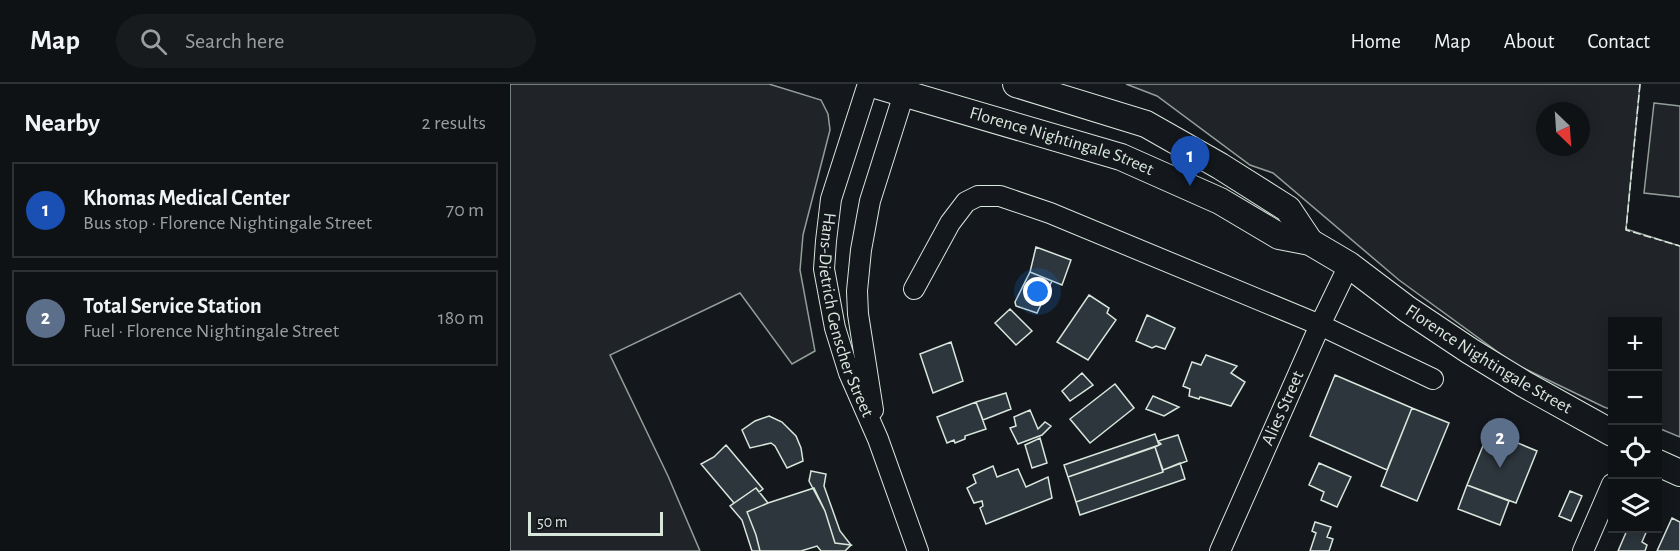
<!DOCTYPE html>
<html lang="en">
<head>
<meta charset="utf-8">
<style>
  :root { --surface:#0f1215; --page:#181b1e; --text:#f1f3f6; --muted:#9b9ea0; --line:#2f3234; --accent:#1a73e8 }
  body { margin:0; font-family:"Alegreya Sans",sans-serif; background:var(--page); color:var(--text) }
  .controls { position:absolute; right:18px; bottom:18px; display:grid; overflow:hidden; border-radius:0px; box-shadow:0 3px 15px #0003 }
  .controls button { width:54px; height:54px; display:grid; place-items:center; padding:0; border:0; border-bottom:2px solid var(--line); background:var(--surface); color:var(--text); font:30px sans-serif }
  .compass { position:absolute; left:1026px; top:18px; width:54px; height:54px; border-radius:50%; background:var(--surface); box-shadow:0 3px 15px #0003; rotate:155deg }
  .scale { position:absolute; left:18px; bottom:15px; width:135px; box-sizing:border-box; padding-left:6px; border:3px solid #d8e6dc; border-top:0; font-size:16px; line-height:21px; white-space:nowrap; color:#d8e6dc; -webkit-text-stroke:4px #14181c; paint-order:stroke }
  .you { position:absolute; left:528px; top:208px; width:21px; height:21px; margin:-15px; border:4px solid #fff; border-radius:50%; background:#1a73e8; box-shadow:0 0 0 9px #1a73e833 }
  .badge { display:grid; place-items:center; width:39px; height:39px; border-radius:50%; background:var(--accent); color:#fff; font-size:20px; font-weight:700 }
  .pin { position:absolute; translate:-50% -50px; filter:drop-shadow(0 2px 3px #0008) }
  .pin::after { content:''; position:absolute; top:32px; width:21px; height:18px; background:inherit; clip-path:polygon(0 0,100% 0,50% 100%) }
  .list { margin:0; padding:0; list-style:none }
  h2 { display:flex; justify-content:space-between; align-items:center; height:78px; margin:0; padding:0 24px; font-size:26px }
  h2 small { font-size:20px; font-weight:400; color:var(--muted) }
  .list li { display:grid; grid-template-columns:39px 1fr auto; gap:18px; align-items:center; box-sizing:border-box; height:96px; margin:0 12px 12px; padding:0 12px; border:2px solid var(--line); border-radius:0px }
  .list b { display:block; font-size:22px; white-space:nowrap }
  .list p { margin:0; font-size:20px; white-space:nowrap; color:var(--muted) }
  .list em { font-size:20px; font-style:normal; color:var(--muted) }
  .icon { flex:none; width:33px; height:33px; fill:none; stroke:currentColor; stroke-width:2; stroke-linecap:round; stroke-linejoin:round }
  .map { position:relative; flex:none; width:1170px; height:467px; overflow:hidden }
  header { display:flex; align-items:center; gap:36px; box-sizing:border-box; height:84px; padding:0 30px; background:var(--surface); border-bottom:2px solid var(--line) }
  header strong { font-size:28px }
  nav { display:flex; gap:33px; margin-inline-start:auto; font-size:21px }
  .search { width:420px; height:54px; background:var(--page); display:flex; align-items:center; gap:15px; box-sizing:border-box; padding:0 21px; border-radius:33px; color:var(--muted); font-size:22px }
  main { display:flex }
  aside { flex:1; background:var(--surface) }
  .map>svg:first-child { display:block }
  .green { fill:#202428; stroke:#939e99; stroke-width:1.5; fill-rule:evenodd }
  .building { fill:#2c363c; stroke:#d8e6dc; stroke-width:1.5 }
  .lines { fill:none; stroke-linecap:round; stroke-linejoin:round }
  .minor-casing { stroke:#d8e6dc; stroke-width:22 }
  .major-casing { stroke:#d8e6dc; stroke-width:28 }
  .minor { stroke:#14181c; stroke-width:20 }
  .major { stroke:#14181c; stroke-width:26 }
  .fence { stroke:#d8e6dc; stroke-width:1.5; stroke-dasharray:8 3; stroke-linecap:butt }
  .labels { text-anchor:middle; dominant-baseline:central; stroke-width:4.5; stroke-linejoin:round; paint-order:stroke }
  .street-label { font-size:18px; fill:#d8e6dc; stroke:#14181c }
</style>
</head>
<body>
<header>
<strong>Map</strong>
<div class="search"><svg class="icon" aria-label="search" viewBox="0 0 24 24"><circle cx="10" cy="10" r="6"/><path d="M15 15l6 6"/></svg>Search here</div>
<nav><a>Home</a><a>Map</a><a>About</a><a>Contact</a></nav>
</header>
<main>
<aside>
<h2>Nearby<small>2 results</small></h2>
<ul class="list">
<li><span class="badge" style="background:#1a4fb4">1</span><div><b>Khomas Medical Center</b><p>Bus stop · Florence Nightingale Street</p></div><em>70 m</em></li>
<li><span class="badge" style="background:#5c6f8a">2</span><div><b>Total Service Station</b><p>Fuel · Florence Nightingale Street</p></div><em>180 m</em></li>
</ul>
</aside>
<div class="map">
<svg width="1170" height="467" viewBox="0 0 1170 467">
  <rect width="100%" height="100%" fill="#14181c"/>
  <path class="green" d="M0 0H259L311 16 318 30 320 46 293 151 290 186 305 267 282 280 230 209 100 271 158 392 190 467H0Z
    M616 0H1130L1116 145 1170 162V353L1148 344V237H1102V326L1094 323 1003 279 889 196 763 89 740 81 647 12ZM1035 27H1071V63H1035Z
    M1144 19 1170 22V113L1134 109Z"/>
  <path class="building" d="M526 163 561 176 552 201 520 188Z
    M520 188 542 197 527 229 506 222 505 218Z
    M579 211 599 224 597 229 606 236 578 276 547 258Z
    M500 225 522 247 506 261 485 239Z
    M637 231 665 244 655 265 646 262 642 264 626 257Z
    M441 258 453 297 423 309 410 270Z
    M696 271 727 282 721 289 735 298 721 322 690 313 689 315 679 312 680 305 673 302 682 278 691 281Z
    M572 289 583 301 560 317 552 307Z
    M825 291 902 324 877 386 800 352Z
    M605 300 624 324 580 359 560 335Z
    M496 309 501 325 473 336 466 318Z
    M643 312 669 323 654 332 636 325Z
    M466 318 476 345 455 352V355L445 359 444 356 437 359 427 333Z
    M902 324 939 339 907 417 871 402Z
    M520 326 528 345 535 338 541 342 532 351 508 360 500 344 506 342 504 333Z
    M259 332 272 338 286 352 291 364 293 377 277 384 265 362 261 359 240 364 232 346 245 337Z
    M979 347 1027 367 1006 419 957 401Z
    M645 350 649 361 558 393 554 381Z
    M668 351 677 377 653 386 645 363 651 360 648 357Z
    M530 354 537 379 522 384 515 361Z
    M216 361 253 405 249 408 246 404 224 419 191 380 204 373Z
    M645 363 653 388 566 418 558 393Z
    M670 379 675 395 570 431 566 418 653 388V386Z
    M809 379 841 393 827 423 811 416 814 408 799 401Z
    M483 382 487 393 508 385 516 403 538 393 542 414 476 440 470 424 473 422 472 417 464 419 457 404 466 399 463 391Z
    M301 387 316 390 314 402 330 447 341 461 325 459 315 427 299 397Z
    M957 401 999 417 990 441 948 425Z
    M246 404 258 419 237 428 246 451 250 467H242L232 436 220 422Z
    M304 404 315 427 325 459 341 461 335 467H311L307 462 291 467H250L246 451 237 428 258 419Z
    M1060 407 1072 412 1061 437 1049 432Z
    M1162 434 1170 438V467H1147Z
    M805 438 821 443 817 453 823 455 819 467H800L806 449 802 447Z
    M1118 444H1138L1132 458 1137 461 1135 467H1108Z"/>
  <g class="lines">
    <defs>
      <g id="minor">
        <path id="s1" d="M358 0 321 115 316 157 314 185 325 244 339 289 368 355 408 467"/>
        <path d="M404 205 440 139 456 118 468 112H490L540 129 810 241 923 295"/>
        <path d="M363 326 348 230 347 207 351 166 360 117 397 0"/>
        <path id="s2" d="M710 467 810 241 839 181"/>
        <path d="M1073 467 1102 400"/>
      </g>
      <g id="major">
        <path id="s3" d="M362 0 611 73 710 117 769 152 800 158 839 181 897 225 960 267 1014 300 1102 349"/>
        <path d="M506 0 636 40 710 82 778 125 800 158"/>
        <path d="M1148 379 1170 389"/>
      </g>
    </defs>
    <use href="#minor" class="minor-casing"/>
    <use href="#major" class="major-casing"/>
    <use href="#minor" class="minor"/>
    <use href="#major" class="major"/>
    <path class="fence" d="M1130 0 1116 146 1170 162"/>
  </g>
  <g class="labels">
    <g class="street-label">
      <text stroke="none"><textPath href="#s3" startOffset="198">Florence Nightingale Street</textPath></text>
      <text stroke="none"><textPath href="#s1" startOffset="240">Hans-Dietrich Genscher Street</textPath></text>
      <text stroke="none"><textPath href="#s3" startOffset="682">Florence Nightingale Street</textPath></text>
      <text stroke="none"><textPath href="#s2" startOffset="156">Alies Street</textPath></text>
    </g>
  </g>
</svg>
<div class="controls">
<button>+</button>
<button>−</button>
<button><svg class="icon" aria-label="locate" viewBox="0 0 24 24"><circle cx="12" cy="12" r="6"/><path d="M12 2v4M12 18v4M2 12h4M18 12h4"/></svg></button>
<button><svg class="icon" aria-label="layers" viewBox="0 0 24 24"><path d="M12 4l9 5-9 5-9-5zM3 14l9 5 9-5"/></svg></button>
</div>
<svg class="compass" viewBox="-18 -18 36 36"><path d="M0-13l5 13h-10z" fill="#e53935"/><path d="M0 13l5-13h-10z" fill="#9b9ea0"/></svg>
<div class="scale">50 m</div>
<div class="you"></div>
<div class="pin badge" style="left:680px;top:102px;background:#1a4fb4">1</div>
<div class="pin badge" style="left:990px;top:384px;background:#5c6f8a">2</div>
</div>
</main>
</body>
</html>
